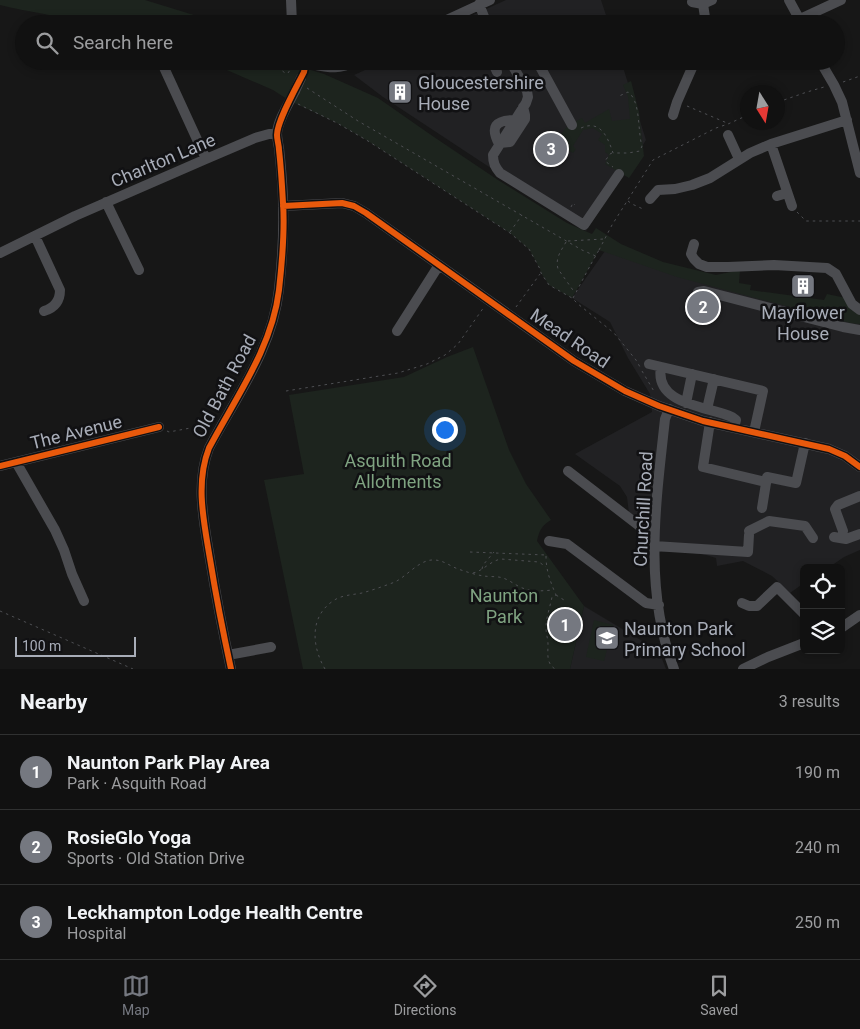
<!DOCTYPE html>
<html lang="en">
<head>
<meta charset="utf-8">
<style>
  :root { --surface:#111; --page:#1a1a1a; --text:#f1f3f6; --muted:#9c9d9f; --line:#303131; --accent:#757880 }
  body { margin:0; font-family:Roboto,sans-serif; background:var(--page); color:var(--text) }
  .controls { position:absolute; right:15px; bottom:15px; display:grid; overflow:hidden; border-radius:8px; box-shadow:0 2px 8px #0003 }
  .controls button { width:45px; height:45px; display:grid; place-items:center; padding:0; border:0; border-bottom:1px solid var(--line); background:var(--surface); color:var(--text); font:25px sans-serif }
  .compass { position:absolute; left:740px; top:85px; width:45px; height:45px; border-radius:50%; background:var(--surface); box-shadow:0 2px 8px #0003; rotate:169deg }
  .scale { position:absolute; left:15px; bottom:12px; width:121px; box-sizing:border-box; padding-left:5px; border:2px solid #a8adb8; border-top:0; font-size:14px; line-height:18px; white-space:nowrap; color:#a8adb8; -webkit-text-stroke:4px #111113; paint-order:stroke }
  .you { position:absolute; left:444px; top:429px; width:18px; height:18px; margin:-12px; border:4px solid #fff; border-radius:50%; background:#1a73e8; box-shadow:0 0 0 8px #1a73e833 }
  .badge { display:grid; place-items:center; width:32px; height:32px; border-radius:50%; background:var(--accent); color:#fff; font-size:16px; font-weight:700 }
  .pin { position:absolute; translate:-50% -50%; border:2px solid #fff; box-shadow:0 1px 5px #0006 }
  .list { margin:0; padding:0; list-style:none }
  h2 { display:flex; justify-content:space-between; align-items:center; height:65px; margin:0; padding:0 20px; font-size:21px }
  h2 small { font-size:16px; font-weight:400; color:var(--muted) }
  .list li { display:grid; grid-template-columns:32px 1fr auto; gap:15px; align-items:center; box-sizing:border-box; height:75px; padding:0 20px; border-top:1px solid var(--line) }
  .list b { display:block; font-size:19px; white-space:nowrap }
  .list p { margin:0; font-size:16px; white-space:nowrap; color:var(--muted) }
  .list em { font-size:16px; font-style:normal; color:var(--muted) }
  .icon { flex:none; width:28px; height:28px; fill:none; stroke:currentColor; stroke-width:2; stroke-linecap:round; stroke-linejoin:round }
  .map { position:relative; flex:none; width:860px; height:669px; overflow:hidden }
  .search { position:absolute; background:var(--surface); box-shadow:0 2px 8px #0003; left:15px; right:15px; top:15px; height:55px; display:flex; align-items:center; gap:12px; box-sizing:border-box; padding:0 18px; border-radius:28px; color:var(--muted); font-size:19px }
  .sheet { height:290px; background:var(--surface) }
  nav { display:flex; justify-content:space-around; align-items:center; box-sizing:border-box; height:70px; border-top:1px solid var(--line); background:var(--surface); font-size:14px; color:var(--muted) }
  nav a { display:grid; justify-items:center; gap:2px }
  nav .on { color:var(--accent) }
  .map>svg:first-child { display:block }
  .built { fill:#212123 }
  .green { fill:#1d241e }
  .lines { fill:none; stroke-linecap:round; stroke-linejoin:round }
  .stream { stroke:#2a3239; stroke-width:2.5 }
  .path { stroke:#4d4e52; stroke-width:1; stroke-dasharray:2.5 4; stroke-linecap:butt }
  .minor { stroke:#4b4c50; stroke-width:10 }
  .path-bridge { stroke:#4d4e52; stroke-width:1; stroke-dasharray:2.5 4; stroke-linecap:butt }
  .minor-bridge { stroke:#4b4c50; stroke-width:10 }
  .cycleway-casing { stroke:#111113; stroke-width:9 }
  .cycleway { stroke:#e8590c; stroke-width:6 }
  .labels { text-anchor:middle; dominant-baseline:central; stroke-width:5; stroke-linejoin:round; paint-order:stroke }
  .poi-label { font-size:18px; fill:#a8adb8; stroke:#111113; text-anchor:start }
  .street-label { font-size:18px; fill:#a8adb8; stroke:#111113 }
  .park-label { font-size:18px; fill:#7fa381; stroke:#111113 }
</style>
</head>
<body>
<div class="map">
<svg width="860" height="669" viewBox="0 0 860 669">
  <rect width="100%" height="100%" fill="#171717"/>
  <path class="built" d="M506 0H601L609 24H453Z
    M385 61H621L646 140 634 159 586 231 383 97 354 75Z
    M607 248 706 284 860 321V550L844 557 828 568H804V583L790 593 772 576 743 561 717 566 716 558 706 555 681 551 657 552 645 532 630 522 627 497 620 486 575 454 652 412 650 394 628 358 610 322 572 298Z
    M584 606 659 651 666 669H570Z"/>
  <path class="green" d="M0 0H145L197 16 212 24H86C58 15 28 12 0 5Z
    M206 61H289L298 66 324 74 378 98 434 137 498 180 567 223 592 234 596 228 621 244 663 262 716 275 740 270 739 283 751 285 750 290 824 300 827 294 846 298 860 311V324L850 323 677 277 599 250 572 298 549 285 541 273 540 269 529 249 510 233 368 141 337 123 290 101 273 90Z
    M631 81 639 112 644 156 629 178 605 164 609 155 605 152V145L598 140 602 134 593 128 583 130 573 146 576 149 573 153 556 143C565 127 566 126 582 118L585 123 609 109 612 121 630 119 628 97 623 85Z
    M473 347 509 450 526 484 551 520C542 525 539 531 537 541L584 606 570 669H303L264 480 304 474 289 395 404 377 447 357Z
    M594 620 613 625 604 661 586 657Z"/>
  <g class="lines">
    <path class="stream" d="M149 22 153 24"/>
    <path class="path" d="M148 16 162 24
      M266 61 275 65 285 73
      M551 68 563 61
      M288 73 292 67 288 65 290 61
      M843 82 860 76
      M307 88 358 121 582 250 598 257
      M778 102 807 92 824 87
      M298 104 337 123 368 141 510 233 529 249 540 269 541 273 549 285 572 298 578 304 614 333 636 360 640 367
      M687 106 727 123
      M581 128C601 119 608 138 613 153H628L640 151 642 146 641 142C638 128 640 100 628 92L617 97
      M612 153 610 154 605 161 613 167
      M628 201 632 204 643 209
      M571 207 573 203 575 205
      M797 212 806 221H860
      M510 232 522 215
      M568 241 604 239
      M566 242C561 251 555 258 558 269L575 293
      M599 250 612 225 653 160 716 128 728 124 748 115
      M573 298 591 264
      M516 307 540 274
      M642 371 655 393
      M286 391 398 373 427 364 445 355 458 344 484 307
      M167 431 169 432 212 424
      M470 552 546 555
      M546 556C546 570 550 581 556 595L552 597C550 607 546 618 546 628 546 634 548 639 548 644 548 654 546 663 555 669
      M482 569 483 565 494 552
      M473 573C483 571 490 561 501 559L539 562 546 567
      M556 595 564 600
      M0 611 133 669
      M325 669C312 647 309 617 333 601 341 595 352 595 362 593 373 590 384 586 395 582 407 576 420 559 434 560 443 560 450 566 458 569 467 572 476 575 484 576 490 577 497 576 503 578 509 580 514 584 520 587 531 592 542 591 553 590"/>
    <path class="minor" d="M291 0 292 24
      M789 0 802 24
      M692 2 703 4
      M479 4 487 24
      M800 19 841 0
      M438 24 490 0
      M706 24 703 4 712 0
      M161 61 206 159
      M472 61 482 63 489 61
      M492 61 497 72
      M510 61 527 91 528 97 526 103 493 155C493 163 495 167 500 173L584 225 619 174
      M537 61 572 125
      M710 61C725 67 739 65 754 61
      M820 61 834 85 842 102 860 173
      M305 63C329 67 333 71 358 61
      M673 115 677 102 695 61
      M728 135 739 159
      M500 143 510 142 525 119V115L523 107
      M499 144C490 127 495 120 515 120
      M771 144 792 206
      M777 196 787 193
      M650 199 658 190 675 189 692 185 710 178 750 153 771 144 847 120
      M106 202 139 270
      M283 206 342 203 354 206 366 213 574 361 625 391 659 406 703 421 829 449 845 456 860 467
      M35 236 60 290C60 301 54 308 44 311
      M694 244 691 254 694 259 699 264 707 267H728L774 265 827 268 836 274 852 304 860 310
      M0 253 75 216 206 159 255 138 269 134H277
      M698 292 704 291 843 327 860 330
      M397 331 439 265
      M649 364 763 391 754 432
      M661 367C654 405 707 406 732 417L736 420 734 428
      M686 403 692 374
      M669 409 665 419C656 502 643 589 674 669
      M707 409 714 379
      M710 422 703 467 766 482
      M16 462 55 530 64 550 72 574 84 601
      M0 466 159 427
      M568 471 642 528 654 534
      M762 508 767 477 796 483 805 443
      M749 531 769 521 805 526 813 538
      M843 531 835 509 838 505 860 496
      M834 537 846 539 860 534
      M549 541 567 544 646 603 659 605
      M654 546 748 552 749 535
      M742 603 749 606H757L777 587 804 614
      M841 628 860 615
      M228 655 271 647
      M231 669C223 632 216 596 210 559 204 522 195 484 209 448 236 397 273 348 279 289 282 262 284 233 283 205 283 186 281 167 279 148 278 143 277 138 277 133 278 120 289 103 295 91
      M743 669 768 657 804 643"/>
    <path class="path-bridge" d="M591 264 599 250"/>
    <path class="minor-bridge" d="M295 91 301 78"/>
    <defs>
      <path id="cycleway" d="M283 206 342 203 354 206 366 213 574 361 625 391 659 406 703 421 829 449 845 456 860 467
        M0 466 159 427
        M231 669C223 632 216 596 210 559 204 522 195 484 209 448 236 397 272 348 279 290 282 263 285 230 283 203 282 185 281 167 279 150 279 145 277 140 277 135 277 121 297 86 304 72L305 67 304 61"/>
    </defs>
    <use href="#cycleway" class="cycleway-casing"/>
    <use href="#cycleway" class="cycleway"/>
  </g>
  <defs>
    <symbol id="building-square" viewBox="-11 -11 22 22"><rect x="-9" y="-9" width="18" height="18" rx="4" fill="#757880" stroke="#111113"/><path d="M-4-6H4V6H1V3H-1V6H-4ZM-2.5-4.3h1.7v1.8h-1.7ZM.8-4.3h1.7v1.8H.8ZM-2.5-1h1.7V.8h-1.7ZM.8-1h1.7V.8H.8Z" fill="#fff"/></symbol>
    <symbol id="school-square" viewBox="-11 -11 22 22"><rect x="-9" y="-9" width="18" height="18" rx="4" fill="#757880" stroke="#111113"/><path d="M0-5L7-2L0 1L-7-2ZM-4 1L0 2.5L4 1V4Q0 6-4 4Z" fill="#fff"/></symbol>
  </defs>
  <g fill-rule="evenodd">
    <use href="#building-square" x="386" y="78" width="28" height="28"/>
    <use href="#building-square" x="789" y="272" width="28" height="28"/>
    <use href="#school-square" x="593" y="624" width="28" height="28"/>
  </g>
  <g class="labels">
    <g class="poi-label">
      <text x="418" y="82">Gloucestershire<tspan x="418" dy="21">House</tspan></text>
      <text x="803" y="312" text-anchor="middle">Mayflower<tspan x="803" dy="21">House</tspan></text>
      <text x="624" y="628">Naunton Park<tspan x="624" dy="21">Primary School</tspan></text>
    </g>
    <g class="street-label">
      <text transform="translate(163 160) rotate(-23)">Charlton Lane</text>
      <text transform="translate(570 338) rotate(34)">Mead Road</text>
      <text transform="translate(224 386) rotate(-62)">Old Bath Road</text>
      <text transform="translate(76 432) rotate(-14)">The Avenue</text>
      <text transform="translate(643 509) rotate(-87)">Churchill Road</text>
    </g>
    <g class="park-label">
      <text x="398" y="460">Asquith Road<tspan x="398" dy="21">Allotments</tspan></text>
      <text x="504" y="595">Naunton<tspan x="504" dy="21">Park</tspan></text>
    </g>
  </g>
</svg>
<div class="controls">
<button><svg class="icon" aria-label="locate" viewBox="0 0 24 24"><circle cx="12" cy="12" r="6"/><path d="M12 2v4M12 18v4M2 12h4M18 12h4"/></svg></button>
<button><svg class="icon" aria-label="layers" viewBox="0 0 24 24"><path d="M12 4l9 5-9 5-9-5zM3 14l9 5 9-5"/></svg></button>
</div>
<svg class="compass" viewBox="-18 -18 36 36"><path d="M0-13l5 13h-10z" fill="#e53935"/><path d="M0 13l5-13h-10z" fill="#9c9d9f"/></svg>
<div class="scale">100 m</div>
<div class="you"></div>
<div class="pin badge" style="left:565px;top:625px">1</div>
<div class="pin badge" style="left:703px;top:307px">2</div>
<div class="pin badge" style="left:551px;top:149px">3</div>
<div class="search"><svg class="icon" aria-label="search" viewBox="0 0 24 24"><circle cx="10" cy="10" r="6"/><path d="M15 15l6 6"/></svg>Search here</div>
</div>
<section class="sheet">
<h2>Nearby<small>3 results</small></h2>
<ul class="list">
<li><span class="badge">1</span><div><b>Naunton Park Play Area</b><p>Park · Asquith Road</p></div><em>190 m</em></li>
<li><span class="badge">2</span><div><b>RosieGlo Yoga</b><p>Sports · Old Station Drive</p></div><em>240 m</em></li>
<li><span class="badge">3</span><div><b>Leckhampton Lodge Health Centre</b><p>Hospital</p></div><em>250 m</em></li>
</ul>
</section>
<nav>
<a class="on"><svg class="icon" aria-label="map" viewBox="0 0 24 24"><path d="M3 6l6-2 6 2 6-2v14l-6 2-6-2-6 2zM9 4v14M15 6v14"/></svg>Map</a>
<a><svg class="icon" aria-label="directions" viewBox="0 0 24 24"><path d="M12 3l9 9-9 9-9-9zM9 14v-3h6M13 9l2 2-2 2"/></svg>Directions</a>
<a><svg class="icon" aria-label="saved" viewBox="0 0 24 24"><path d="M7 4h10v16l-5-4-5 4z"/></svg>Saved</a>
</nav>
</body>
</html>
